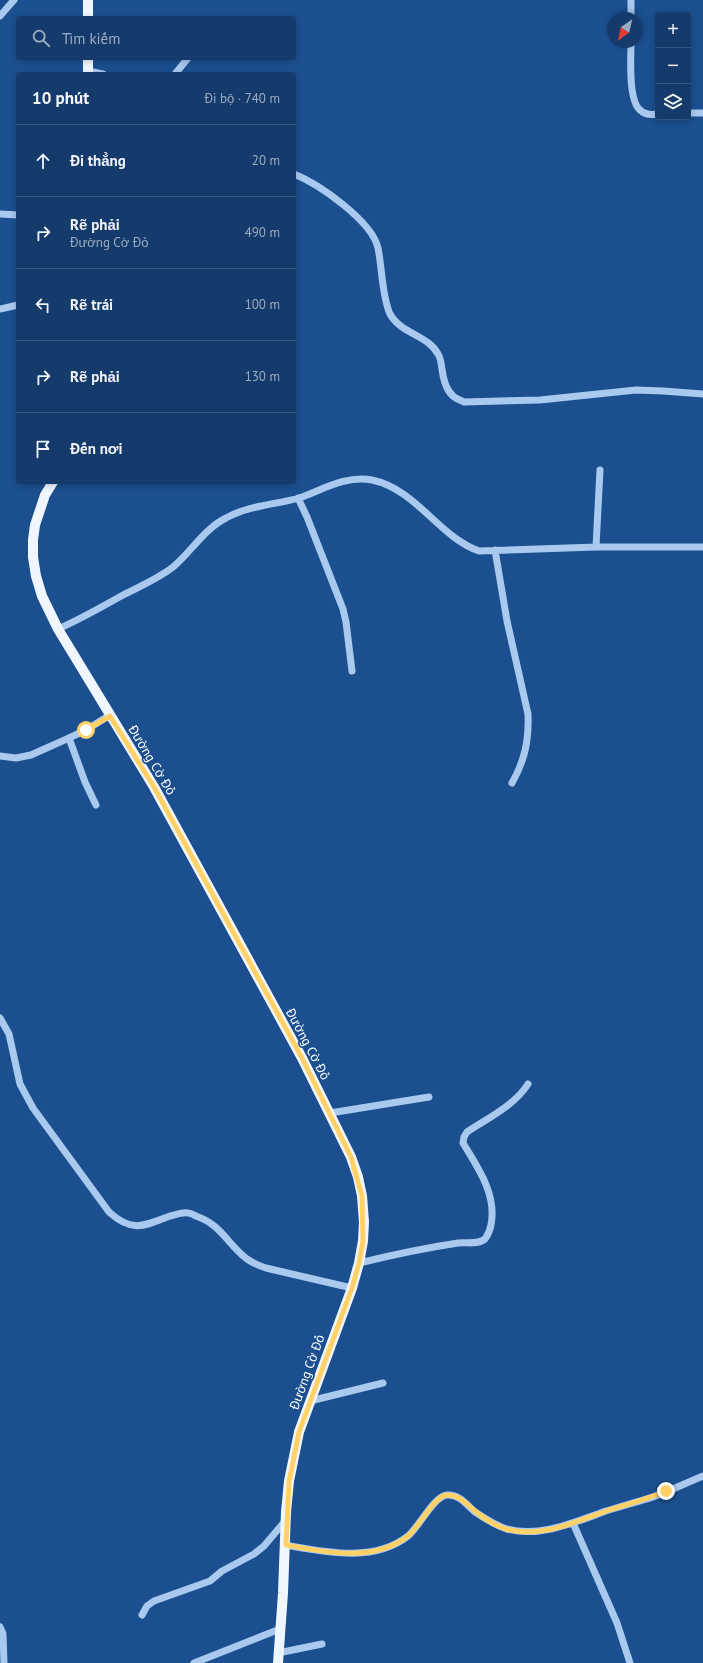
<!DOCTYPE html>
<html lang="vi">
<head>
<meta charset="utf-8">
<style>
  :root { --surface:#143b6b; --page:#214673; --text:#f1f3f6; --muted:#9dadc1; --line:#33557e }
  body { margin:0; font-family:"PT Sans",sans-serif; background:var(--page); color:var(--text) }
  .controls { position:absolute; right:12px; top:12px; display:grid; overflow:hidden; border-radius:4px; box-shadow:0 2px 6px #0003 }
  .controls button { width:36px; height:36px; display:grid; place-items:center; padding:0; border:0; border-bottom:1px solid var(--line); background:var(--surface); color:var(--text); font:20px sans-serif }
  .compass { position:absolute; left:607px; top:12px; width:36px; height:36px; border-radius:50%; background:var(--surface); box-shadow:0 2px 6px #0003; rotate:214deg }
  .stop { position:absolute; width:12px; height:12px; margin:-9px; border:3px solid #ffd166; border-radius:50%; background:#fff }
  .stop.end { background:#ffd166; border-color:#fff; box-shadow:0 1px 4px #0008 }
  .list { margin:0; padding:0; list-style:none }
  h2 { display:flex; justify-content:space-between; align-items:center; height:52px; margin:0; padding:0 16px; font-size:17px }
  h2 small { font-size:13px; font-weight:400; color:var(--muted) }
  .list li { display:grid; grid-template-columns:26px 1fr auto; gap:12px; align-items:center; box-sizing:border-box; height:72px; padding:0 16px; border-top:1px solid var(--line) }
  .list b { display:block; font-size:15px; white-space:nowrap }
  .list p { margin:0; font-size:13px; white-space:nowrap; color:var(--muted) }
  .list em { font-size:13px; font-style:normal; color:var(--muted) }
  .icon { flex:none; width:22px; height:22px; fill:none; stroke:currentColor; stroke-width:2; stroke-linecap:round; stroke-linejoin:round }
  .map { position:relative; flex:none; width:703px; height:1663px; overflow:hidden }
  .search { position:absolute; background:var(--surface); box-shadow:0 2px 6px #0003; left:16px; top:16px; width:280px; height:44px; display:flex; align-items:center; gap:10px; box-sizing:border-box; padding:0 14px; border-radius:4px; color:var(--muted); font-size:15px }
  .panel { position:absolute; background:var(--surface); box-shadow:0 2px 6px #0003; left:16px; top:72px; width:280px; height:412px; border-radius:4px }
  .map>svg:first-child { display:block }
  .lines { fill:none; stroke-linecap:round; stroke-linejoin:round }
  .minor { stroke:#a9c9ee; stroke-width:7 }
  .major { stroke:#f0f6ff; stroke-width:10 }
  .route { stroke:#ffd166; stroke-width:5 }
  .labels { text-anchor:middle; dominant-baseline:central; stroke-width:3.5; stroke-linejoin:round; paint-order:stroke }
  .street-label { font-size:13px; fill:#fff; stroke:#1b4f8f }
</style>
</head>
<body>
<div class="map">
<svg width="703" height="1663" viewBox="0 0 703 1663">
  <rect width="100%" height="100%" fill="#1b4f8f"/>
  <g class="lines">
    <path class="minor" d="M0 16 14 0
      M631 18V0
      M631 42C631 57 628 100 640 110 645 115 652 115 658 114
      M88 71 103 74
      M175 74 188 58
      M688 113H703
      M294 174C319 184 372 221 378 248 382 267 382 297 390 314 401 334 428 335 438 354 441 358 441 364 442 369 443 377 446 390 453 396 456 399 461 400 464 402L540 400 636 390 663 391 703 394
      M0 214 18 215
      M0 309 18 305
      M298 498 307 517 343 609 346 622 352 671
      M596 547 600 470
      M495 550 507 621 528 714C529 740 525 760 512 783
      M58 629C81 619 103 606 125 594 141 586 159 578 173 567 191 552 204 529 226 518 249 505 275 505 299 498 322 490 346 475 372 480 416 489 439 537 479 551L596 547H703
      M0 756 16 758 31 755 69 738
      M96 805 85 782 69 738 86 730 110 715
      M0 1018 9 1034 20 1084 33 1108 109 1212C132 1233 144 1226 170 1216 175 1215 182 1212 188 1213 191 1213 194 1215 196 1216 222 1225 227 1244 247 1259 253 1263 259 1266 266 1268L352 1288
      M330 1113 429 1097
      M359 1263C392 1255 425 1248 458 1243 466 1242 478 1245 485 1239 488 1235 490 1230 491 1225 497 1194 478 1168 463 1143L464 1137 467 1132C488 1118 515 1105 528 1084
      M310 1401 383 1383
      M573 1523 617 1623 630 1663
      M285 1545C325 1552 374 1563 408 1536 419 1527 434 1496 447 1495 459 1494 467 1505 475 1512 484 1518 496 1526 507 1529 540 1538 575 1522 606 1511 622 1506 637 1502 653 1497 670 1491 686 1483 703 1476
      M142 1615 147 1606 154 1601 210 1581 222 1571 254 1554 264 1546 286 1520
      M0 1627 3 1634 4 1663
      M278 1653 322 1644
      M194 1663 280 1629"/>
    <path class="major" d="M88 18V0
      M88 58V74
      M53 482 45 495 35 525 33 540V557L36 576 42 596 58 629 154 787 302 1058 351 1157 358 1177 362 1196 364 1222 363 1241 359 1263 352 1288 299 1432 289 1481 286 1512 283 1593 278 1663"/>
  </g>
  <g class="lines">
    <path class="route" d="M86 730 110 716 154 787 302 1058 351 1157 362 1196 363 1241 359 1263 352 1288 299 1432 289 1482 286 1545C325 1552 373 1563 408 1536 419 1527 434 1496 447 1495 459 1494 467 1505 475 1511 483 1518 496 1526 506 1529 541 1539 577 1521 609 1510 628 1504 648 1499 666 1491"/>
  </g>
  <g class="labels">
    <g class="street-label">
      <text transform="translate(152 760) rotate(59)">Đường Cờ Đỏ</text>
      <text transform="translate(308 1044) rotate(62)">Đường Cờ Đỏ</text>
      <text transform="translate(307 1372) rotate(-70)">Đường Cờ Đỏ</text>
    </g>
  </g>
</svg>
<div class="controls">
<button>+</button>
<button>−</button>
<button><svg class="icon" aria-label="layers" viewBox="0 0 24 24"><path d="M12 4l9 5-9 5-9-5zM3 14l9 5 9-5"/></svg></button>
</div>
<svg class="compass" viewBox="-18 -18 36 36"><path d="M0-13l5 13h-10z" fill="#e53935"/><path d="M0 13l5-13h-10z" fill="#9dadc1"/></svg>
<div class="stop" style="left:86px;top:730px"></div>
<div class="stop end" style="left:666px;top:1491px"></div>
<div class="search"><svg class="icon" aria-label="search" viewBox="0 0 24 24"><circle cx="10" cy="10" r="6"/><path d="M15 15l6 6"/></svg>Tìm kiếm</div>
<section class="panel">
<h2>10 phút<small>Đi bộ · 740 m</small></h2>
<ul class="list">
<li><svg class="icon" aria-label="ahead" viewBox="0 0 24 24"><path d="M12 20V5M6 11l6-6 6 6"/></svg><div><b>Đi thẳng</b></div><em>20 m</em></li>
<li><svg class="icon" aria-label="right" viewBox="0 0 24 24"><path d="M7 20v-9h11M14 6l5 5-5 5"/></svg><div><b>Rẽ phải</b><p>Đường Cờ Đỏ</p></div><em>490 m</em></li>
<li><svg class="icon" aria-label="left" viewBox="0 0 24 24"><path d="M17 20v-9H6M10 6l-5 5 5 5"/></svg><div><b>Rẽ trái</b></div><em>100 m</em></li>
<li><svg class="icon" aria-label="right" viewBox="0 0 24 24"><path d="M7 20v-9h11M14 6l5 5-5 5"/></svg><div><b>Rẽ phải</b></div><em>130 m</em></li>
<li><svg class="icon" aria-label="arrive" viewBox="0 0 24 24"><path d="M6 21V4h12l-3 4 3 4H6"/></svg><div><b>Đến nơi</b></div></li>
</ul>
</section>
</div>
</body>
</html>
